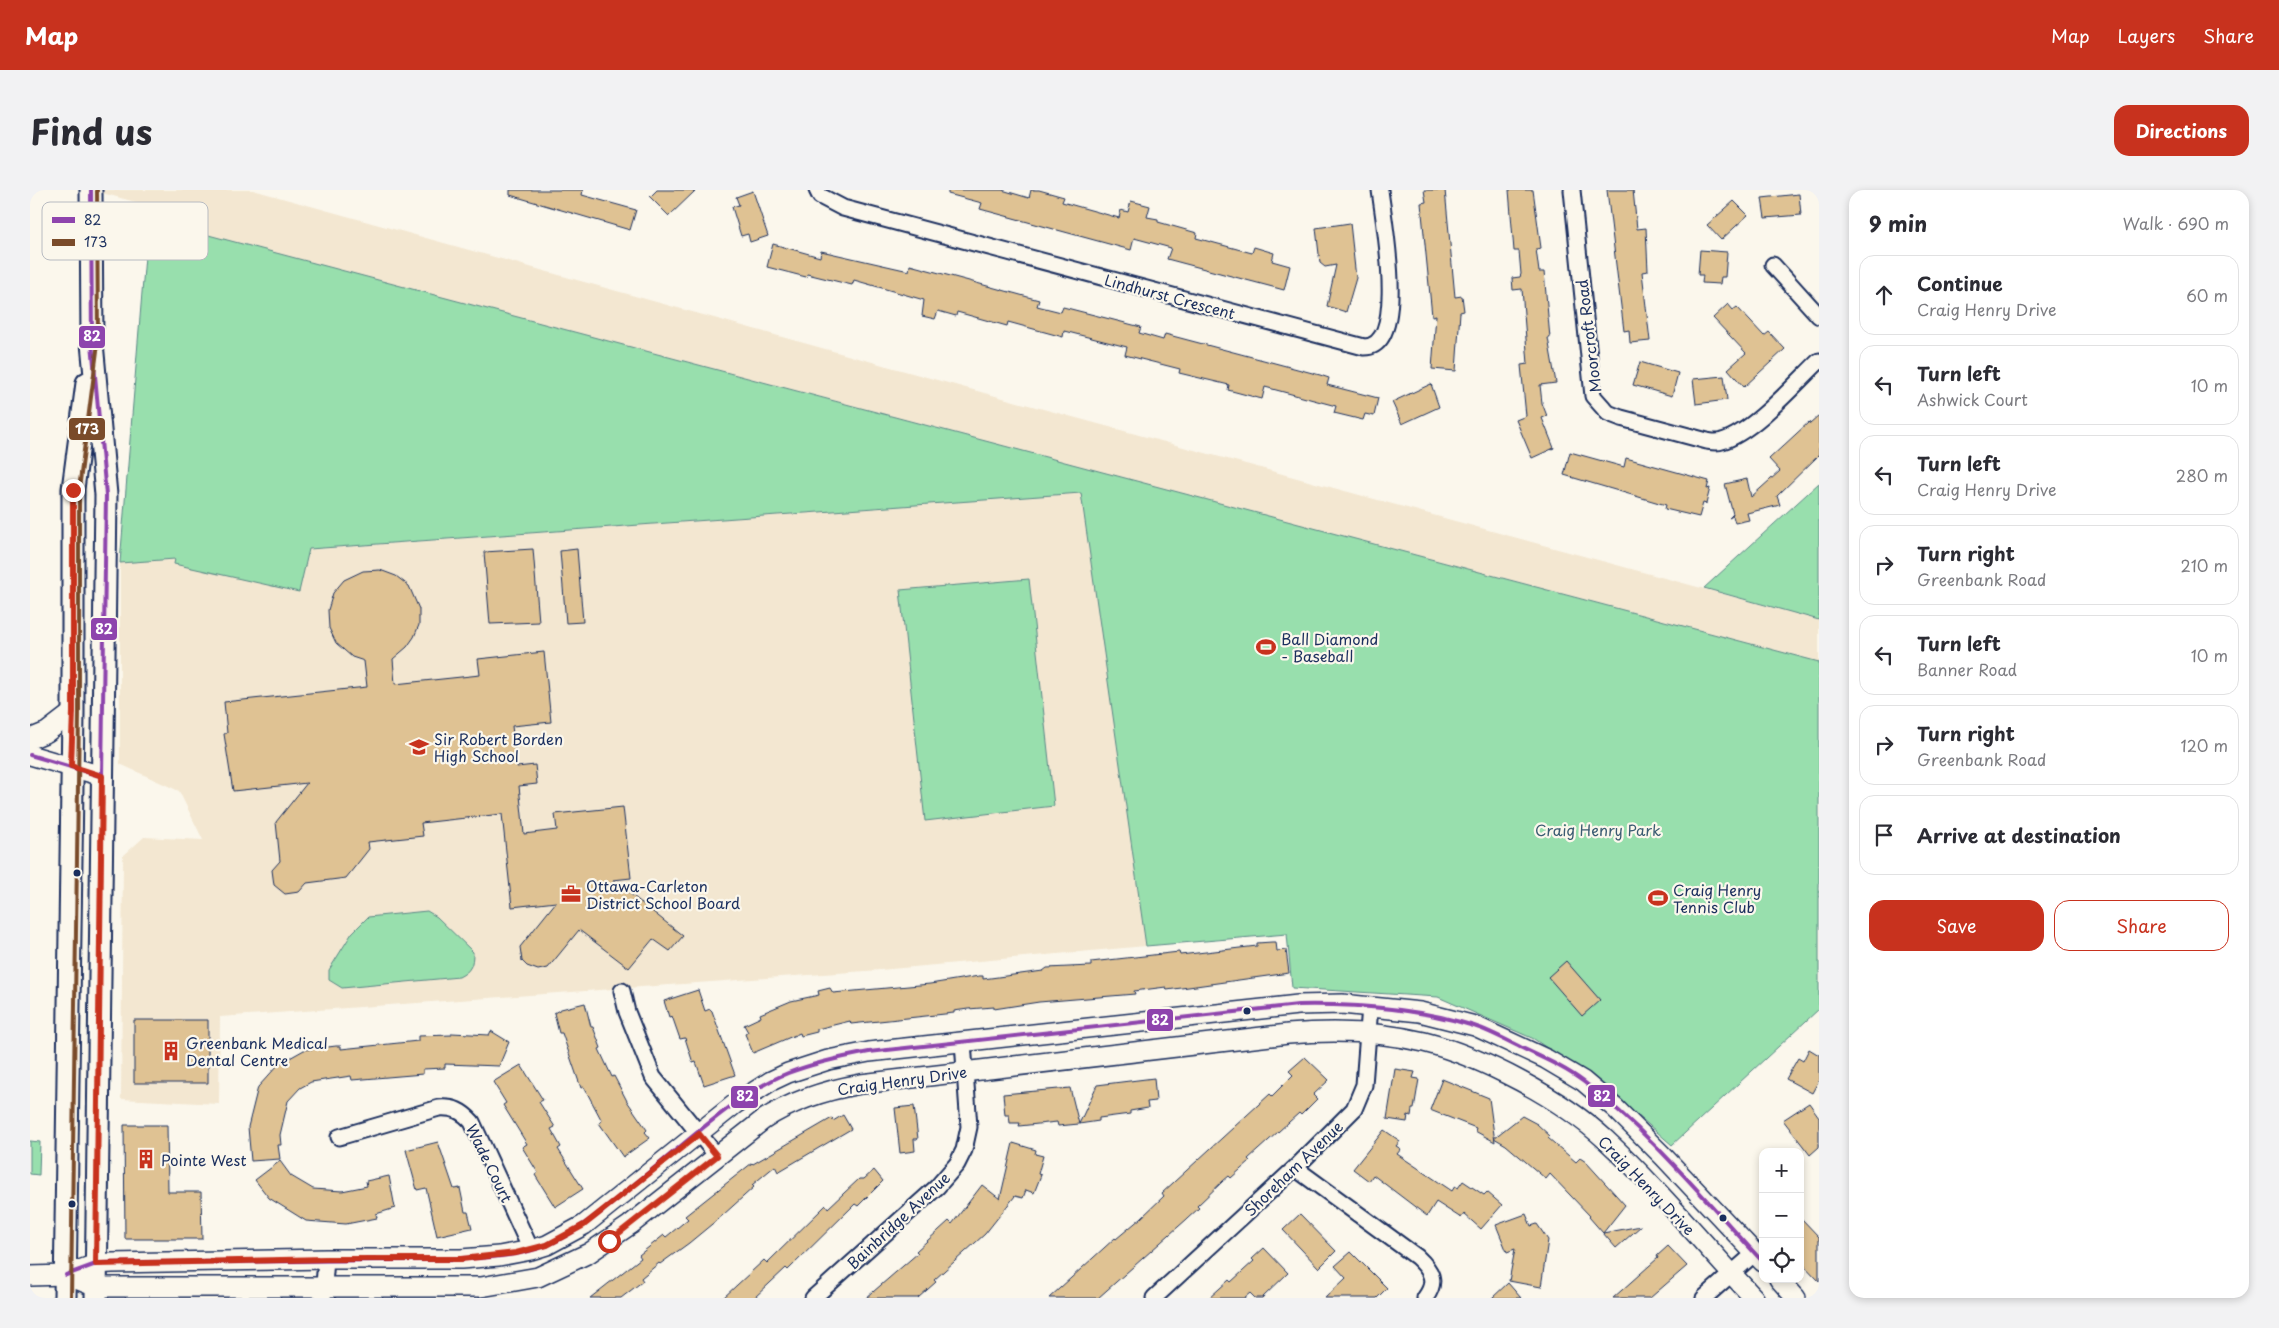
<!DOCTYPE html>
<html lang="en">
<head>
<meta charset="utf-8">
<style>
  :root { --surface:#fff; --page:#f2f2f3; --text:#2b2b33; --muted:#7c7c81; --line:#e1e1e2; --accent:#c8321e }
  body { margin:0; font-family:"Playpen Sans",sans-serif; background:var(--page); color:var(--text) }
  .controls { position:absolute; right:15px; bottom:15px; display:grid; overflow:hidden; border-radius:10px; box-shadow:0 2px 8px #0003 }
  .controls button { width:45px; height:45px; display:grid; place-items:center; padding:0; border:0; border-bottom:1px solid var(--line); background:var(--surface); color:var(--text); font:25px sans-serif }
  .stop { position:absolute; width:15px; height:15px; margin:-11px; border:4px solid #c8321e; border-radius:50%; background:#fff }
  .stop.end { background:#c8321e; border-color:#fff; box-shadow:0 1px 5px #0008 }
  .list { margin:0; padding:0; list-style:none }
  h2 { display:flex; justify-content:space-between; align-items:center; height:65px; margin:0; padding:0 20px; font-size:21px }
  h2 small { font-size:16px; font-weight:400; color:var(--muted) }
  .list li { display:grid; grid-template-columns:32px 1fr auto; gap:15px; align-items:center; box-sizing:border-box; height:80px; margin:0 10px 10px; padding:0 10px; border:1px solid var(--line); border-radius:15px }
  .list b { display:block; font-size:19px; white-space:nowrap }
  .list p { margin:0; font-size:16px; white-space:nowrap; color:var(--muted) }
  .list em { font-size:16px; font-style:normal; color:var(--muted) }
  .actions { display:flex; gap:10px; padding:15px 20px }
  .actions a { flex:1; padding:11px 0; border:1px solid var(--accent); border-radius:15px; text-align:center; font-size:18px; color:var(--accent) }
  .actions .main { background:var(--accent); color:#fff }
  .icon { flex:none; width:28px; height:28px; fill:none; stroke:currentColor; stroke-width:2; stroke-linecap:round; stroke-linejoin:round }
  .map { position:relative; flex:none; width:1789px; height:1108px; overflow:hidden; border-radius:15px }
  header { display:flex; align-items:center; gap:30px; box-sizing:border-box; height:70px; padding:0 25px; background:var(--accent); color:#fff }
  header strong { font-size:24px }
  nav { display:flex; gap:28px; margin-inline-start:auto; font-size:18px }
  .intro { display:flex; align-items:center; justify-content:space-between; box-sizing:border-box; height:120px; padding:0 30px }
  h1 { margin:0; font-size:35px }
  .button { padding:12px 22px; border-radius:15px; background:var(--accent); color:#fff; font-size:18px; font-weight:700 }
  main { display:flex; gap:30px; padding:0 30px }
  aside { flex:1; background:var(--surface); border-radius:15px; box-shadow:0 2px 8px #0003 }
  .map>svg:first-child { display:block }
  .built { fill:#f3e7d1 }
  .green { fill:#98dfad; stroke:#5a8786 }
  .building { fill:#dfc293; stroke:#1b2f5e }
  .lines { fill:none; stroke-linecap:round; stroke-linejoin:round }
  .minor-casing { stroke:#1b2f5e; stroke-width:19 }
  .tertiary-casing { stroke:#1b2f5e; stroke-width:22 }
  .secondary-casing { stroke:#1b2f5e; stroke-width:25 }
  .minor { stroke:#fbf7ec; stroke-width:15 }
  .tertiary { stroke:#fbf7ec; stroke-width:19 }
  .secondary { stroke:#fbf7ec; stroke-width:21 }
  .bus-1-casing { stroke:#fbf7ec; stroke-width:8 }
  .bus-2-casing { stroke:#fbf7ec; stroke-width:8 }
  .bus-1 { stroke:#8e44ad; stroke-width:4 }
  .bus-2 { stroke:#7a4b2a; stroke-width:4 }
  .route { stroke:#c8321e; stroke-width:6 }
  .bus-dot { fill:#1b2f5e; stroke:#fbf7ec; stroke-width:2 }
  .labels { text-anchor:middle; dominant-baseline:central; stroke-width:4.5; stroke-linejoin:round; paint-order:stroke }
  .street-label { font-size:15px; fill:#1b2f5e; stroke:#fbf7ec }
  .poi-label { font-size:15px; fill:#1b2f5e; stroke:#fbf7ec; text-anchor:start }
  .park-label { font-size:15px; fill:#3a5b72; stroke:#fbf7ec }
  .key { fill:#fbf7ec; stroke:#b8bbc1; stroke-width:1 }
  .key-label { font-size:14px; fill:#1b2f5e }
  .line-badge { stroke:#fbf7ec; stroke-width:2 }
  .badge-label { font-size:14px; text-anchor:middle; font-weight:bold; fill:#fff }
</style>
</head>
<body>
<header>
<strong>Map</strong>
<nav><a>Map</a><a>Layers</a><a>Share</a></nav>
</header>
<div class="intro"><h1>Find us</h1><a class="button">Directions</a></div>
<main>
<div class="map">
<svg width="1789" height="1108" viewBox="0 0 1789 1108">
  <rect width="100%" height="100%" fill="#fbf7ec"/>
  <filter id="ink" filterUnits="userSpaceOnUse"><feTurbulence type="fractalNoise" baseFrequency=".02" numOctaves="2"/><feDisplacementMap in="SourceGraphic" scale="10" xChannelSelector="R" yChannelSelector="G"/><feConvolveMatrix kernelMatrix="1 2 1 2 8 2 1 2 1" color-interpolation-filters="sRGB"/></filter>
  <g filter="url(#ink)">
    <path class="built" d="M61 0H223L936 198 1789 430V472L118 29 120 16Z
      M1052 303 1092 575 1116 756 850 780 190 827 189 914 91 909 93 666 114 647 173 650 149 601 90 574V373Z"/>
    <path class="green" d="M118 29 1789 472V819L1642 955 1583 904 1504 849 1408 807 1262 798 1257 744 1116 756 1051 303 279 359 269 402 144 374 145 369 90 373Z
      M1789 293V430L1674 398Z
      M999 389 1024 616 895 631 870 400Z
      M397 721 407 727 443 762C443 775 441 781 429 787L312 798 299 790V780L322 743 338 727Z
      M0 951 10 952 9 985 0 984Z"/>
    <path class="building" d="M480 0H553L552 5 606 20 600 40 480 5Z
      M627 0H666L639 26 620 7Z
      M918 0H972L999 8 1001 0H1009L1034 7 1032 12 1089 28 1091 20 1098 22 1101 11 1120 16 1117 27 1128 29V32L1167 43 1166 48 1222 63 1224 57 1244 63 1242 71 1260 76 1254 100 1137 69 1141 58 1104 48 1101 60 950 19 952 13 918 4Z
      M1394 0H1415L1425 107 1432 106 1434 121 1430 122 1426 181 1402 179 1406 125 1402 126 1391 13 1396 12Z
      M1479 0H1503L1511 58 1506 59 1509 82H1514L1520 148H1518L1526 193 1510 195 1512 213 1517 226 1512 228 1524 258 1502 268 1486 230 1496 226 1491 175 1498 174 1492 99 1483 100 1482 88 1490 87 1491 84 1489 61H1484Z
      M1577 0H1603L1607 39 1616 38 1618 81 1612 82 1620 151 1600 153 1599 140 1594 141Z
      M723 1 738 46 720 52 718 44 711 46 702 17 709 15 706 7Z
      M1769 4 1771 25 1735 28 1732 8Z
      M1704 11 1718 25 1691 50 1677 35Z
      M1320 33 1326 88 1316 122 1297 116 1306 75 1295 77 1290 73 1286 38Z
      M743 54 790 67 791 61 879 81 880 75 1009 110 1007 116 1031 122 1033 117 1111 137 1109 143 1133 150 1135 144 1290 185 1299 188 1297 195 1348 208 1344 226 1335 224 1333 230 1304 223 1306 216 1235 197 1232 209 1198 200 1199 195 1149 183 1150 179 1095 165 1097 157 1034 141 1033 147 978 132 977 136 927 122 926 126 908 121 905 129 892 126 894 110 824 90 822 95 777 84 776 87 737 77Z
      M1670 60 1697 62 1695 87H1691L1690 94 1672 93 1673 85H1668Z
      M1698 114 1703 120 1707 117 1734 146 1739 142 1755 159 1714 197 1698 179 1716 163 1683 128Z
      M1610 172 1648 183 1642 206 1603 195Z
      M1694 186 1697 210 1666 214 1663 189Z
      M1401 194 1409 217 1372 234 1362 212Z
      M1789 226V265L1747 306 1750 315 1717 323 1719 330 1705 333 1703 326 1699 328 1703 324 1695 294 1717 289 1721 307 1750 281 1739 269 1779 232 1780 234Z
      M1540 262 1594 277 1596 268 1679 291 1677 299 1680 298 1676 314 1673 313 1669 327 1635 319 1636 315 1534 285Z
      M503 359 509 432 460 434 454 362Z
      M547 359 553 432 536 433 530 361Z
      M350 380 366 386 379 396 389 419V435L384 447 377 457 363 469 365 494 450 485 448 469 514 462 521 532 482 536 487 577 505 575 507 594 489 596 494 644 527 640 525 624 593 617 601 688 583 690 653 746 640 761 623 749 599 778 549 740 518 778 508 780 497 776 492 771 490 757 526 712 482 717 472 624 391 633 393 646 338 652 339 659 316 688 277 693 269 702 255 704 244 695 242 680 250 671 246 632 277 593 203 601 194 544 197 543 194 512 337 497 334 471 322 467 306 453 299 438 298 420 303 403 314 390 333 381Z
      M1242 752H1246L1247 761 1256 760 1259 783 1137 800 1136 797 1104 801 1105 804 1009 812 964 819V817L938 819 924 821V823L821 834 820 831 787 839V842L771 846 770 843 723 863 715 844 718 842 714 835 731 827 730 824 761 811 789 805 788 801 800 798 803 803 900 794 949 786H953V789L1013 781 1017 778 1061 776V772L1149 762 1150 765 1227 756V753Z
      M1536 771 1570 810 1552 826 1518 787Z
      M668 800 675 821 680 819 682 821 705 885 674 895 666 872 663 873 655 848 650 849 642 826 639 827 634 811Z
      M555 813 561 837H563L571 858 569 859 582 887 584 886 597 911 617 940 615 942 620 948 593 967 569 933 572 931 554 897 551 898 532 843H529L524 823 531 819Z
      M104 830H178V893H104Z
      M461 841 479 852 469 876 415 874V878L393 879V884L322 890 321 886 281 892 270 898 258 911 250 945 251 955H248L250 969 221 971 218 937 228 897 249 874 274 860 306 856H311V859L388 851V846L422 845V843L459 845Z
      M1779 859 1789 865V890L1782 903 1756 889 1768 868 1773 871Z
      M1275 867 1299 890 1283 905 1287 909 1271 925 1269 923 1238 951 1218 969 1220 971 1201 988 1199 986 1193 991 1167 1016 1169 1018 1157 1029 1068 1108H1019L1085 1048 1086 1049 1111 1028 1134 1006 1132 1003 1240 904 1242 906 1263 885 1259 881Z
      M491 875 513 910 509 912 525 937 521 939 531 957 528 959 553 999 525 1017 505 985 508 983 492 957 497 954 473 915 476 913 463 892Z
      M1365 879 1385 882 1383 888 1389 889 1384 919H1382L1381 926 1378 925 1377 932 1357 929Z
      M1124 888 1126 911 1117 912 1118 918 1100 921V924L1069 928V931L1049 934 1067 895Z
      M1412 889 1459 908 1465 952 1445 941 1446 938 1400 920Z
      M1040 898 1049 934 1028 936 1027 932 989 936 990 933H980L979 925H975L973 904Z
      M1779 913 1789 927V957L1780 965 1753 930Z
      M884 916 888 949H884L885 961 870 963 865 918Z
      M813 925 821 939 748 982 745 976 722 995 724 997 693 1025 659 1053 630 1074 629 1073 611 1088 613 1091 591 1108H560L611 1068 609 1065 634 1045 636 1047 658 1029 655 1026 722 973 723 974 802 928 803 931Z
      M1492 926 1507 934 1520 946 1518 948 1546 972 1550 968 1556 972 1595 1015 1573 1043 1559 1027 1560 1026 1520 984 1516 989 1476 955 1464 948Z
      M94 935H137L138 1002H171L172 1049H95Z
      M1354 940 1370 951 1366 956 1371 959 1367 964 1422 1001 1425 996 1428 998 1433 991 1454 1005 1457 1002 1472 1015 1451 1039 1434 1024 1431 1028 1406 1012 1397 1026 1343 985 1339 991 1323 979Z
      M408 952 424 999 430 998 435 1022H438L442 1038 407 1046 396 998 387 1000 376 960Z
      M983 953 1006 960 1005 964 1013 966 1008 984 1011 985 1004 1003 996 1000 993 1008 985 1006 955 1044 904 1090 906 1092 888 1108H836L888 1063 886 1061 919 1031 922 1034 952 995 970 1009Z
      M250 971 261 986 283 999 312 1001 337 996 336 991 359 986 365 1018 346 1024 347 1028 316 1034 276 1031 239 1008 225 990Z
      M844 980 853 991 828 1016 825 1014 758 1080 756 1078 724 1108H693L734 1070 737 1073 796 1015 798 1018 829 989H834Z
      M1270 1024 1306 1061 1289 1078 1253 1040Z
      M1496 1024 1501 1036 1507 1034 1518 1050 1511 1097 1479 1091 1485 1059 1477 1062 1466 1035Z
      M1770 1027 1789 1047V1091L1770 1071Z
      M1611 1036 1586 1058 1573 1043Z
      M1638 1056 1657 1076 1620 1108H1583L1628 1068 1627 1066Z
      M1234 1058 1258 1083 1232 1108H1225L1220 1103 1214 1108H1179L1199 1090 1201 1092 1224 1071 1222 1069Z
      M1321 1062 1357 1098 1347 1108H1295L1316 1088 1305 1076Z
      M1478 1093 1491 1108H1462Z"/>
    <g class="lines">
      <defs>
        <path id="minor" d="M787 0 790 6 813 18 1334 157C1379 157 1353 28 1350 0
          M1542 0 1563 206 1578 223 1591 228 1677 251C1683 252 1687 253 1692 251 1722 243 1766 193 1789 171
          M1743 75 1789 126
          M592 801 597 822 623 887 687 966
          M309 947 409 918C424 917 432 921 442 932L501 1060
          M1265 978 1387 1067C1401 1080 1408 1091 1395 1108
          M293 1108 296 1069
          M783 1108 907 997 927 974 934 960 939 937 933 852
          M1124 1108 1265 978 1324 919 1334 895 1340 816
          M1674 1108 1725 1063"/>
        <path id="tertiary" d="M0 549 17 542 43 522
          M0 565 72 586
          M36 1085 66 1097H451L508 1087 559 1063 600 1035 733 930C763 910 796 900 831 894L1258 844C1304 840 1349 841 1394 852 1453 867 1532 909 1576 950 1629 999 1675 1056 1724 1108
          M0 1086 36 1085 66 1074 82 1073 296 1069H431L469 1066 501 1060 517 1055 554 1035 705 914 741 891 758 883 798 870 839 862 1268 815 1312 814 1390 822 1445 836 1516 869 1553 891 1585 918 1633 966 1733 1072
          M1749 1089 1766 1108"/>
        <path id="secondary" d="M61 0 62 153 76 305 66 1108
          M35 1108 43 522V299L57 193"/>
      </defs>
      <use href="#minor" class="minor-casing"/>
      <use href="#tertiary" class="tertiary-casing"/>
      <use href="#secondary" class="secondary-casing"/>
      <use href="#minor" class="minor"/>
      <use href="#tertiary" class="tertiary"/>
      <use href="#secondary" class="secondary"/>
      <defs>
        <path id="bus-1" d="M61 0 62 153 76 305 72 586
          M0 565 72 586
          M36 1085 66 1074 82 1073 431 1069C459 1067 491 1066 517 1055 550 1041 577 1017 604 995 648 960 707 903 758 883 784 873 812 867 839 862L1268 815C1327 814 1387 818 1444 836 1460 841 1476 850 1492 858 1513 868 1536 878 1554 892 1621 943 1676 1011 1733 1072"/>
        <path id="bus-2" d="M41 1108 49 522V299L68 153 67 0"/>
      </defs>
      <use href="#bus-1" class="bus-1-casing"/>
      <use href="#bus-2" class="bus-2-casing"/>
      <use href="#bus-1" class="bus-1"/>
      <use href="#bus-2" class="bus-2"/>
    </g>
  </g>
  <g class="lines" filter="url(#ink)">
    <path class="route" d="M43 300V522L41 576 72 586 66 1074 296 1069H431L486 1063 517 1055 554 1035 669 944 687 966 579 1051"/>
  </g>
  <defs>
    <symbol id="stadium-bare" viewBox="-9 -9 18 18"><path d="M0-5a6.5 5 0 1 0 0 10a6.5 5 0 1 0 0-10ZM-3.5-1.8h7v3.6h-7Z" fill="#c8321e" stroke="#fbf7ec" stroke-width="2.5" paint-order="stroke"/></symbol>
    <symbol id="school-bare" viewBox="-9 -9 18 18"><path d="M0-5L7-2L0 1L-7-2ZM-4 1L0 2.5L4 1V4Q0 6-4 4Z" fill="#c8321e" stroke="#fbf7ec" stroke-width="2.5" paint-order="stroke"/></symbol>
    <symbol id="office-bare" viewBox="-9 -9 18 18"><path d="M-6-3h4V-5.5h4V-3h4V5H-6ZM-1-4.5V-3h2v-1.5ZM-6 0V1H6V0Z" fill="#c8321e" stroke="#fbf7ec" stroke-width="2.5" paint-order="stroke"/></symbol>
    <symbol id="building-bare" viewBox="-9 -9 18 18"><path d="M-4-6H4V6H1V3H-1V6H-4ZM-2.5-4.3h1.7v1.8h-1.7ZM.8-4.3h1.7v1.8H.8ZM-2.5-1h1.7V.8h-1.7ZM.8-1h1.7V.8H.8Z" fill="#c8321e" stroke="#fbf7ec" stroke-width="2.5" paint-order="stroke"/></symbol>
  </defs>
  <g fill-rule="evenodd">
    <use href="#stadium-bare" x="1222" y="443" width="28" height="28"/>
    <use href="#school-bare" x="375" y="543" width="28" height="28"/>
    <use href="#office-bare" x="527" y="690" width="28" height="28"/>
    <use href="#stadium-bare" x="1614" y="694" width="28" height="28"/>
    <use href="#building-bare" x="127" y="847" width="28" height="28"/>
    <use href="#building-bare" x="102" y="955" width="28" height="28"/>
  </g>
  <g class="bus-dot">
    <circle cx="47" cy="683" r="4.5"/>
    <circle cx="1217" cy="821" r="4.5"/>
    <circle cx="42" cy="1014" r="4.5"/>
    <circle cx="1693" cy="1028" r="4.5"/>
  </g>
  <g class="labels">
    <g class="street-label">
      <text transform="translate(1140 106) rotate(15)">Lindhurst Crescent</text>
      <text transform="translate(1558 146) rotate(-97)">Moorcroft Road</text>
      <text transform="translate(872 890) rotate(-8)">Craig Henry Drive</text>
      <text transform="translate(460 973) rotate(64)">Wade Court</text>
      <text transform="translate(1263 978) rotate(-44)">Shoreham Avenue</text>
      <text transform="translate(1617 995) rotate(46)">Craig Henry Drive</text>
      <text transform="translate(868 1030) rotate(-43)">Bainbridge Avenue</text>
    </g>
    <g class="poi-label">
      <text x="1251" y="448">Ball Diamond<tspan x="1251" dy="17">- Baseball</tspan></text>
      <text x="404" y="548">Sir Robert Borden<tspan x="404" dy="17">High School</tspan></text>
      <text x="556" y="695">Ottawa-Carleton<tspan x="556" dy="17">District School Board</tspan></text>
      <text x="1643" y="699">Craig Henry<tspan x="1643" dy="17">Tennis Club</tspan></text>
      <text x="156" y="852">Greenbank Medical<tspan x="156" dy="17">Dental Centre</tspan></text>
      <text x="131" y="969">Pointe West</text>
    </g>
    <g class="park-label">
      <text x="1568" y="639">Craig Henry Park</text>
    </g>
  </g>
  <rect x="12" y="12" width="166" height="58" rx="8" class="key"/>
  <rect x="22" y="27" width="23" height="6" fill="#8e44ad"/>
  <rect x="22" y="49" width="23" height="7" fill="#7a4b2a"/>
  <g class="key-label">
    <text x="54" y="35">82</text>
    <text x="54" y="57">173</text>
  </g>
  <g class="line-badge">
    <rect x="48" y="135" width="28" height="24" rx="5" fill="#8e44ad"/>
    <rect x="38" y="227" width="38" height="24" rx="5" fill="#7a4b2a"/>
    <rect x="60" y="427" width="28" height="24" rx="5" fill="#8e44ad"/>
    <rect x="1116" y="818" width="28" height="24" rx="5" fill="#8e44ad"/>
    <rect x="1557" y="894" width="29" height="24" rx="5" fill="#8e44ad"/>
    <rect x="700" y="895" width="29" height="24" rx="5" fill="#8e44ad"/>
  </g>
  <g class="badge-label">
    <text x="62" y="151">82</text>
    <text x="57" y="244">173</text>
    <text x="74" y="444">82</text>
    <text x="1130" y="835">82</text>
    <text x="1572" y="911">82</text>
    <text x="715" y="911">82</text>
  </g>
</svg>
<div class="controls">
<button>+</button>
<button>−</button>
<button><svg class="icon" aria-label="locate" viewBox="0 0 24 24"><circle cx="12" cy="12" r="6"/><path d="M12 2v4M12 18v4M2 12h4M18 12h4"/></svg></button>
</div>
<div class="stop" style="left:579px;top:1051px"></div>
<div class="stop end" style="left:43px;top:300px"></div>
</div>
<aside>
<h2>9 min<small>Walk · 690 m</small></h2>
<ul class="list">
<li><svg class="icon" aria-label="ahead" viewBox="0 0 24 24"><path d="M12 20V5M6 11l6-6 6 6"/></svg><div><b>Continue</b><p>Craig Henry Drive</p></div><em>60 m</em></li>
<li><svg class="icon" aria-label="left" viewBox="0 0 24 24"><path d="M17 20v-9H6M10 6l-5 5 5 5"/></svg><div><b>Turn left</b><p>Ashwick Court</p></div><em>10 m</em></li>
<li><svg class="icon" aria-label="left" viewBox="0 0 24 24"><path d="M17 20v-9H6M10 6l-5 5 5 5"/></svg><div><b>Turn left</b><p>Craig Henry Drive</p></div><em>280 m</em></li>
<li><svg class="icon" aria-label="right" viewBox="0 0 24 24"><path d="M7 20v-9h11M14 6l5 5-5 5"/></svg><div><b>Turn right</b><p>Greenbank Road</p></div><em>210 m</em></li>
<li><svg class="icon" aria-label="left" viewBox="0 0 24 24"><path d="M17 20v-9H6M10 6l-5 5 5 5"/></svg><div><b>Turn left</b><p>Banner Road</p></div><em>10 m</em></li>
<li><svg class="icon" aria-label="right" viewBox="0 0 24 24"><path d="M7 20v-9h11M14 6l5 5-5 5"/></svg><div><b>Turn right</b><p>Greenbank Road</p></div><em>120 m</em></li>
<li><svg class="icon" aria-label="arrive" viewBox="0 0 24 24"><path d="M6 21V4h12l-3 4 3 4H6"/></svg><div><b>Arrive at destination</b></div></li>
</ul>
<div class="actions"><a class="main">Save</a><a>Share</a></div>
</aside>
</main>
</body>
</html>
